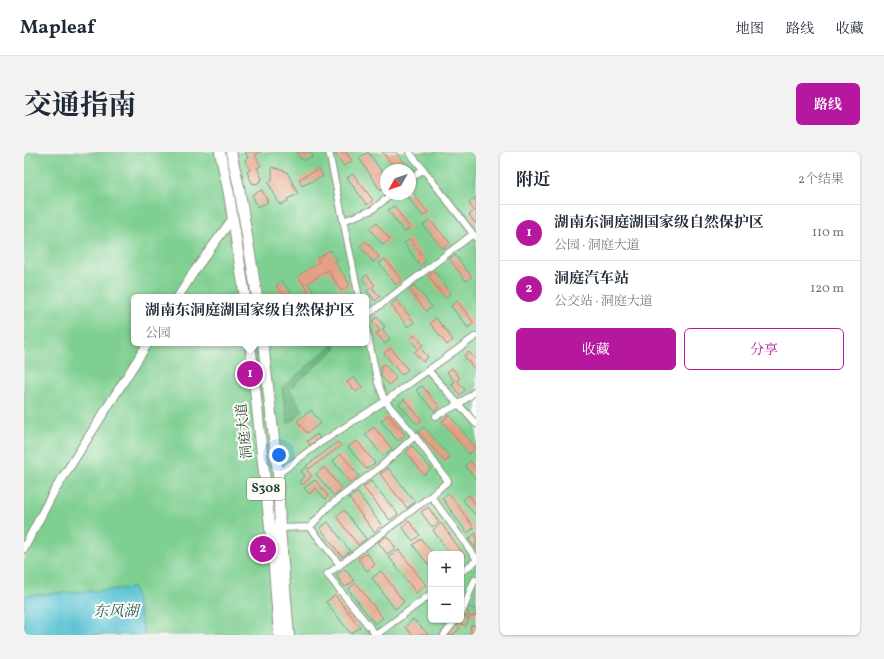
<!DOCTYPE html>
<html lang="zh">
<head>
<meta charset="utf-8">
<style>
  :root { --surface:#fff; --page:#f2f2f3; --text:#1f2937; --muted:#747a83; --line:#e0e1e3; --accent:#b5179e }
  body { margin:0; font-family:Vollkorn,"Noto Serif SC",serif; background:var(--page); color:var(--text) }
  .controls { position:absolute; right:12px; bottom:12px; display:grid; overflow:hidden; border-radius:6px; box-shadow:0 1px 3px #0004 }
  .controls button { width:36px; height:36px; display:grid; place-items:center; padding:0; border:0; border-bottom:1px solid var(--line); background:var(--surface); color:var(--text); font:20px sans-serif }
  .compass { position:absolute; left:356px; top:12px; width:36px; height:36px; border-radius:50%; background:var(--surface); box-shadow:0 1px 3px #0004; rotate:230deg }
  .you { position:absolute; left:255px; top:303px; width:14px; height:14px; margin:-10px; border:3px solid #fff; border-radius:50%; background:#1a73e8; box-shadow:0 0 0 6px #1a73e833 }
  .badge { display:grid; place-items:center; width:26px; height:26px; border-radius:50%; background:var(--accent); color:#fff; font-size:13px; font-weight:700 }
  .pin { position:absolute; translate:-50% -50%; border:2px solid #fff; box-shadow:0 1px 4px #0006 }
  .popup { position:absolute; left:107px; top:142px; width:238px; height:52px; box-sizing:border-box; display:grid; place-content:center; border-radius:6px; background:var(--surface); filter:drop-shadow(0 1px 3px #0005); font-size:13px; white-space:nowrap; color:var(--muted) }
  .popup b { font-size:15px; color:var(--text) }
  .popup::after { content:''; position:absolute; left:50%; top:100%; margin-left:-8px; border:8px solid transparent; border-top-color:var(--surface) }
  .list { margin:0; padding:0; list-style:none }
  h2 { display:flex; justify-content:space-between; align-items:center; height:52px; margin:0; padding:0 16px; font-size:17px }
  h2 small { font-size:13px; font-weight:400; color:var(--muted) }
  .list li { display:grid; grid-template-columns:26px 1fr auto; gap:12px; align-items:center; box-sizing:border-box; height:56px; padding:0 16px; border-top:1px solid var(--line) }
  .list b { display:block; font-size:15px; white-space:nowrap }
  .list p { margin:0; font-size:13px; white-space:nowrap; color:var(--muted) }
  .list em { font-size:13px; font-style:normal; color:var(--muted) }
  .actions { display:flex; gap:8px; padding:12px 16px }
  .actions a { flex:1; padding:9px 0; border:1px solid var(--accent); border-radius:6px; text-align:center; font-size:14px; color:var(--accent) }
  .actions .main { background:var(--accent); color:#fff }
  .map { position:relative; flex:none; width:452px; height:483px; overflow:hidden; border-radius:6px }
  header { display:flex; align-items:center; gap:24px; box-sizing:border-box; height:56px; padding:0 20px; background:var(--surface); border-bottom:1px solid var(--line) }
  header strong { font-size:19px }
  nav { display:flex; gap:22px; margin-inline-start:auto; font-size:14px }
  .intro { display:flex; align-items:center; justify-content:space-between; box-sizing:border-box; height:96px; padding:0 24px }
  h1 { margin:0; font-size:28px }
  .button { padding:10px 18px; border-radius:6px; background:var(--accent); color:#fff; font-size:14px; font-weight:700 }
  main { display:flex; gap:24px; padding:0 24px }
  aside { flex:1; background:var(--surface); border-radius:6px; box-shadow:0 1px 3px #0004 }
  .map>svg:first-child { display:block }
  .green { fill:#7ecf91; stroke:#4e8662; fill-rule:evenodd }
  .forest { fill:#66b27b; stroke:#427858 }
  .water { fill:#57c1d2; stroke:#3b7f83 }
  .building { fill:#e49e81 }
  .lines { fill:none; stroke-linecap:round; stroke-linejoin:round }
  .minor-casing { stroke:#899280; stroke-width:8 }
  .tertiary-casing { stroke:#899280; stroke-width:10 }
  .primary-casing { stroke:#899280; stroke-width:12 }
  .minor { stroke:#fff; stroke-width:6 }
  .tertiary { stroke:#fff; stroke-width:8 }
  .primary { stroke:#fff; stroke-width:10 }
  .labels { text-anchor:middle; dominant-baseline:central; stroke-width:4; stroke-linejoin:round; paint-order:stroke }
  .shield { fill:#fdfcf7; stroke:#62766e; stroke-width:1 }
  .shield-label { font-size:13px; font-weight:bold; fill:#1f3d34 }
  .street-label { font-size:14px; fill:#1f3d34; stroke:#fdfcf7 }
  .water-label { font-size:15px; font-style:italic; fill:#2d5e5c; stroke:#fdfcf7 }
</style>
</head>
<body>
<header>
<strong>Mapleaf</strong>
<nav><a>地图</a><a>路线</a><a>收藏</a></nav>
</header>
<div class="intro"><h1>交通指南</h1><a class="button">路线</a></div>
<main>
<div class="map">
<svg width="452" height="483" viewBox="0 0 452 483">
  <rect width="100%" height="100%" fill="#fdfcf7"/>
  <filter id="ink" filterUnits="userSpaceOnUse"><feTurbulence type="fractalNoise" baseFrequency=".025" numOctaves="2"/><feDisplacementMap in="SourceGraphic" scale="8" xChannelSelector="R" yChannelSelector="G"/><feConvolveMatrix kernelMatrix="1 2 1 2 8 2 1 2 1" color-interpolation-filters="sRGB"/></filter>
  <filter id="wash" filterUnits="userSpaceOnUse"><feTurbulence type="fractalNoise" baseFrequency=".012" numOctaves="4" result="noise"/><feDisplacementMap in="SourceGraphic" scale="16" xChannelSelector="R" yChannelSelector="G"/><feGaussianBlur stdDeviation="0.9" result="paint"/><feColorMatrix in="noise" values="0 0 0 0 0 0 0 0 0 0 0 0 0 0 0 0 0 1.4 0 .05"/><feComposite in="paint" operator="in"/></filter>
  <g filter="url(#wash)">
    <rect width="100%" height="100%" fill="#f3e6cd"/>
    <path class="green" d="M0 0H452V483H0ZM362 18H386V42H362ZM110 145H342V191H110ZM407 402H437V468H407Z"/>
    <path class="forest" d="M308 193 312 196 265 237 279 259 264 272 258 236Z"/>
    <path class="water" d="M110 436 121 483H0V445L6 443Z"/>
    <g id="blocks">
      <path class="building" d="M221 0H237L231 3 237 14 233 16 238 26 237 29 232 32 228 31 223 20 226 18 221 8 224 6Z
        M273 0H287L289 5 281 8 277 7Z
        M314 0H322L328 9 320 14 311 2Z
        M344 0 362 25V35L357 39 335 6Z
        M358 0H372L386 18H372Z
        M248 15 263 20 274 42 263 47 264 49 256 53 244 30 248 28Z
        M295 17 299 24 278 34 275 27Z
        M329 22 349 48 343 53 323 26Z
        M238 38 244 50 234 55 228 43Z
        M388 40 404 60 399 64 383 44Z
        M452 45V72L445 63 450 59 445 51Z
        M370 54 386 76 380 80 364 58Z
        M406 68 426 91 419 97 399 73Z
        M352 71 366 87 359 93 345 76Z
        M386 87 402 109 396 114 380 91Z
        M342 89 355 105 349 110 336 94Z
        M306 98 314 109 311 110 326 133 317 139 304 118 284 131 294 145H288L274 124 295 110 293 106Z
        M431 103 448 125 442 129 425 107Z
        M361 107 378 128 372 133 355 111Z
        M410 119 427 141 421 146 404 124Z
        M343 123 351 133 348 135 356 145 351 149 343 139 346 136 338 127Z
        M258 129 270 145H261L252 134Z
        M390 133 408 155 402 159 385 138Z
        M373 148 390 170 384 175 367 153Z
        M433 149 450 171 444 176 427 154Z
        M353 165 361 175 358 177 366 187 361 192 352 181 356 179 348 169Z
        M412 166 429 188 423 193 406 171Z
        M391 183 399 193 396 195 404 205 399 210 390 200 394 197 386 187Z
        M367 196 384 218 377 223 360 201Z
        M445 200 452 208V219L440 204Z
        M360 212 372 226 365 233 357 224V214Z
        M428 216 436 226 433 228 441 238 436 243 427 232 431 230 423 220Z
        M330 225 338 235 332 240 323 230Z
        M398 234 416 255 410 259 392 238Z
        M380 247 398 268 393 272 375 252Z
        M287 258 297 271 283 281 273 269Z
        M364 263 381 283 374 289 357 269Z
        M425 263 452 296 445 302 418 269Z
        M350 275 368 297 359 304 341 282Z
        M400 275 426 305 421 310 394 280Z
        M293 282 296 286 286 293 283 289Z
        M333 289 351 311 342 317 324 295Z
        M314 290 317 294 285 317 282 314Z
        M388 294 407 317 400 323 382 300Z
        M317 302 335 324 326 331 309 309Z
        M446 309 452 316V327L441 314Z
        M300 315 318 337 310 344 292 322Z
        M281 316 288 324 278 333 275 329 281 324 277 319Z
        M364 316 391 350 383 356 356 322Z
        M291 328 304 344 301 347 292 336 285 342 280 336Z
        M347 329 374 362 366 368 339 335Z
        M333 340 358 374 350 380 325 346Z
        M425 341 450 376 443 381 418 346Z
        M445 343 452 353V364L439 348Z
        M404 355 415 370 408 375 397 360Z
        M320 358 342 387 334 393 312 364Z
        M385 369 396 383 389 389 378 375Z
        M304 370 326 399 318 405 296 376Z
        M417 371 441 404 437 407V402H426L409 378Z
        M452 381V397L445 387Z
        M363 384 372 396 363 402 354 390Z
        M397 387 409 402H407V416L389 393Z
        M375 398 402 433 392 441 365 405Z
        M343 401 351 413 343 419 334 407Z
        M321 417 330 429 321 435 312 423Z
        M357 419 380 450 371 457 348 426Z
        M332 431 359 466 351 472 324 437Z
        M311 443 336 475 327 482 302 450Z
        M444 455 452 457V464L450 463V465L444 464 445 461 443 460Z
        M438 463 445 467 442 474 434 471 436 468H437Z
        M389 467 405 483H388L381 475Z
        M432 473 436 476 429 483H423Z
        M452 473V482H447L446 474Z"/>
    </g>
  </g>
  <g filter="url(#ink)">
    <use href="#blocks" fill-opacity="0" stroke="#899280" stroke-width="1"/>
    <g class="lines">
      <defs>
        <path id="minor" d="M305 0 335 145
          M385 0 399 17 386 28
          M399 17 449 82
          M319 69 348 58 368 42
          M342 164 449 82 452 86
          M404 218 452 272
          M412 264 435 252 452 239
          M254 322 293 293 361 249 354 231 342 176
          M407 344 452 406
          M286 375 304 355 356 315 391 284
          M256 376 286 375 316 413 407 344 424 329 391 284 361 249 452 184
          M316 413 303 422 352 483 407 442
          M437 420 452 409
          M437 462C443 451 445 439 451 428
          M420 483 432 468"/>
        <path id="tertiary" d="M154 145 171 118 209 66
          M0 396 29 341 124 191"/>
        <path id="primary" d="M196 0 205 42 221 145
          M207 0 215 35 233 145
          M226 191 249 403 255 483
          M239 191 254 322 256 376 265 483"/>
      </defs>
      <use href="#minor" class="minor-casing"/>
      <use href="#tertiary" class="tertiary-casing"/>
      <use href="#primary" class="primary-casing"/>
      <use href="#minor" class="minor"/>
      <use href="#tertiary" class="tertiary"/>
      <use href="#primary" class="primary"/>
    </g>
  </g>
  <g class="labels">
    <rect class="shield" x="223" y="326" width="38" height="22" rx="3"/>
    <g class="shield-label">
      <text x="242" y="337">S308</text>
    </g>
    <g class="street-label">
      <text transform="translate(221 279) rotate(-96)">洞庭大道</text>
    </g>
    <g class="water-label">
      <text x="92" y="460">东风湖</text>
    </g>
  </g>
</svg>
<div class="controls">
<button>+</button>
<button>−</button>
</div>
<svg class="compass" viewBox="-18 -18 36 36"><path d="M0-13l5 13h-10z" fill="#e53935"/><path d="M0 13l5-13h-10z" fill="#747a83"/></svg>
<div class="you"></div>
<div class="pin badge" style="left:226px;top:222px">1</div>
<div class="popup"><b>湖南东洞庭湖国家级自然保护区</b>公园</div>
<div class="pin badge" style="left:239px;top:397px">2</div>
</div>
<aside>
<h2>附近<small>2个结果</small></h2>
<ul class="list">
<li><span class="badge">1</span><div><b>湖南东洞庭湖国家级自然保护区</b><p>公园 · 洞庭大道</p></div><em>110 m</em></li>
<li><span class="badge">2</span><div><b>洞庭汽车站</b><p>公交站 · 洞庭大道</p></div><em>120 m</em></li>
</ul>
<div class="actions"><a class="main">收藏</a><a>分享</a></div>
</aside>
</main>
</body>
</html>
